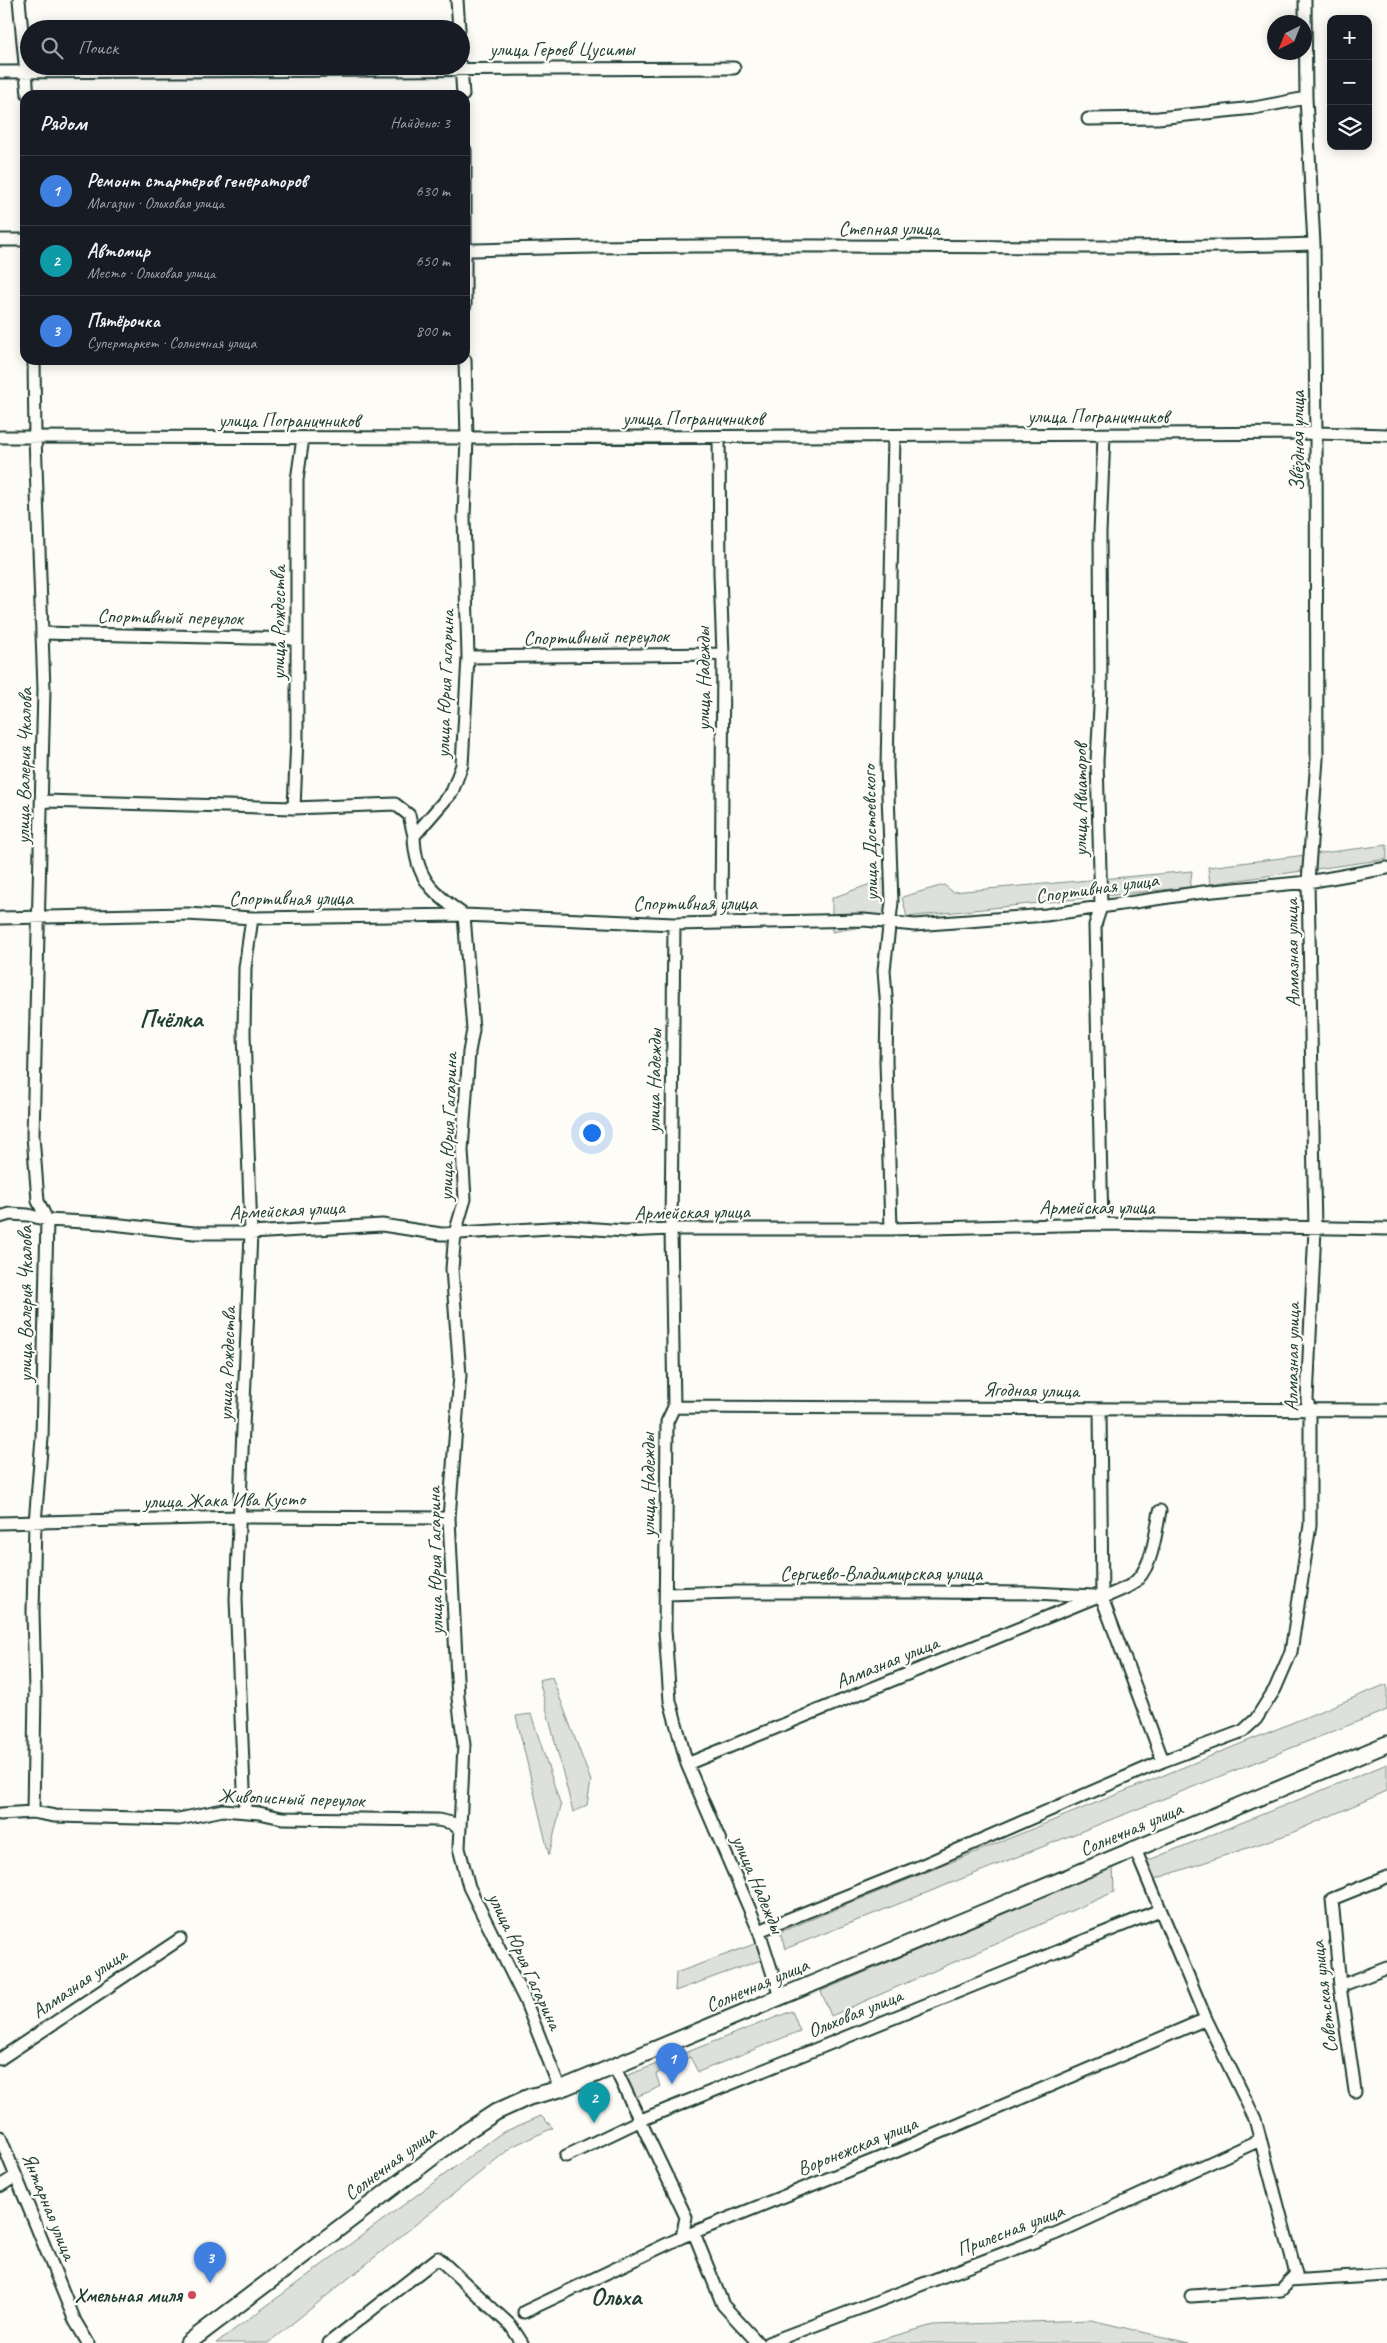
<!DOCTYPE html>
<html lang="ru">
<head>
<meta charset="utf-8">
<style>
  :root { --surface:#171b24; --page:#20242c; --text:#f1f3f6; --muted:#9ea1a6; --line:#363941; --accent:#b45309 }
  body { margin:0; font-family:Caveat,sans-serif; background:var(--page); color:var(--text) }
  .controls { position:absolute; right:15px; top:15px; display:grid; overflow:hidden; border-radius:10px; box-shadow:0 2px 12px #0003 }
  .controls button { width:45px; height:45px; display:grid; place-items:center; padding:0; border:0; border-bottom:1px solid var(--line); background:var(--surface); color:var(--text); font:25px sans-serif }
  .compass { position:absolute; left:1267px; top:15px; width:45px; height:45px; border-radius:50%; background:var(--surface); box-shadow:0 2px 12px #0003; rotate:223deg }
  .you { position:absolute; left:591px; top:1132px; width:18px; height:18px; margin:-12px; border:4px solid #fff; border-radius:50%; background:#1a73e8; box-shadow:0 0 0 8px #1a73e833 }
  .badge { display:grid; place-items:center; width:32px; height:32px; border-radius:50%; background:var(--accent); color:#fff; font-size:16px; font-weight:700 }
  .pin { position:absolute; translate:-50% -41px; filter:drop-shadow(0 1px 2px #0008) }
  .pin::after { content:''; position:absolute; top:26px; width:18px; height:15px; background:inherit; clip-path:polygon(0 0,100% 0,50% 100%) }
  .list { margin:0; padding:0; list-style:none }
  h2 { display:flex; justify-content:space-between; align-items:center; height:65px; margin:0; padding:0 20px; font-size:21px }
  h2 small { font-size:16px; font-weight:400; color:var(--muted) }
  .list li { display:grid; grid-template-columns:32px 1fr auto; gap:15px; align-items:center; box-sizing:border-box; height:70px; padding:0 20px; border-top:1px solid var(--line) }
  .list b { display:block; font-size:19px; white-space:nowrap }
  .list p { margin:0; font-size:16px; white-space:nowrap; color:var(--muted) }
  .list em { font-size:16px; font-style:normal; color:var(--muted) }
  .icon { flex:none; width:28px; height:28px; fill:none; stroke:currentColor; stroke-width:2; stroke-linecap:round; stroke-linejoin:round }
  .map { position:relative; flex:none; width:1387px; height:2343px; overflow:hidden }
  .search { position:absolute; background:var(--surface); box-shadow:0 2px 12px #0003; left:20px; top:20px; width:450px; height:55px; display:flex; align-items:center; gap:12px; box-sizing:border-box; padding:0 18px; border-radius:28px; color:var(--muted); font-size:19px }
  .panel { position:absolute; background:var(--surface); box-shadow:0 2px 12px #0003; left:20px; top:90px; width:450px; height:275px; border-radius:15px }
  .map>svg:first-child { display:block }
  .green { fill:#dde0db; stroke:#7e8e88 }
  .lines { fill:none; stroke-linecap:round; stroke-linejoin:round }
  .minor-casing { stroke:#1f3d34; stroke-width:15 }
  .tertiary-casing { stroke:#1f3d34; stroke-width:19 }
  .minor { stroke:#fdfcf7; stroke-width:11 }
  .tertiary { stroke:#fdfcf7; stroke-width:15 }
  .poi-dot { fill:#d1495b; stroke:#fdfcf7; stroke-width:2 }
  .labels { text-anchor:middle; dominant-baseline:central; stroke-width:4.5; stroke-linejoin:round; paint-order:stroke }
  .street-label { font-size:20px; fill:#1f3d34; stroke:#fdfcf7 }
  .poi-label { font-size:20px; font-weight:bold; fill:#1f3d34; stroke:#fdfcf7; text-anchor:end }
  .district-label { font-size:25px; font-weight:bold; fill:#1f3d34; stroke:#fdfcf7 }
</style>
</head>
<body>
<div class="map">
<svg width="1387" height="2343" viewBox="0 0 1387 2343">
  <rect width="100%" height="100%" fill="#fdfcf7"/>
  <filter id="ink" filterUnits="userSpaceOnUse"><feTurbulence type="fractalNoise" baseFrequency=".02" numOctaves="2"/><feDisplacementMap in="SourceGraphic" scale="10" xChannelSelector="R" yChannelSelector="G"/><feConvolveMatrix kernelMatrix="1 2 1 2 8 2 1 2 1" color-interpolation-filters="sRGB"/></filter>
  <g filter="url(#ink)">
    <path class="green" d="M1387 845V859L1210 884 1208 867Z
      M1192 871 1190 887 907 917 902 897 944 885 953 892Z
      M884 879 893 886 884 923 832 932V898Z
      M552 1677 591 1781 587 1805 573 1812 539 1680Z
      M1387 1684V1710L785 1949 780 1932Z
      M531 1714 561 1806 549 1855 516 1716Z
      M1387 1764V1791L1289 1834 1146 1882 1144 1862Z
      M1113 1866 1114 1892 831 2016 821 1991Z
      M757 1943 761 1960 675 1991 676 1973Z
      M792 2011 800 2031 698 2072 690 2057 656 2074 660 2087 636 2097 626 2076Z
      M541 2116 553 2128 513 2146 268 2343H216L501 2133Z
      M1091 2320 1189 2343H869L933 2325Z"/>
    <g class="lines">
      <defs>
        <path id="minor" d="M19 0 28 95
          M457 0 459 29
          M461 66 463 95
          M0 72 734 68
          M1088 119 1158 118 1254 108 1306 98
          M465 150V305
          M0 240H25
          M465 249 475 250C755 240 1034 252 1314 244
          M0 437 467 438 1316 433 1387 435
          M719 437 720 574 723 654 721 922
          M42 633 297 639
          M468 657 723 654
          M43 801 294 808 395 804 409 815 414 836
          M294 808 297 738V480L303 438
          M464 915 473 1030 469 1052 462 1150 465 1199 455 1233 452 1269 460 1375 449 1518 458 1698 464 1745 459 1848 469 1887 525 2000 560 2089
          M464 915C432 893 415 877 414 836L452 792 462 765 468 657 464 517 467 438 465 360
          M0 918 187 914 252 918 464 915 674 924 864 920 915 925 1046 915 1203 892 1308 882 1387 868
          M674 924 671 1229 674 1407 667 1422 665 1630 670 1701 687 1764 759 1931 780 1997
          M0 1217 10 1214 28 1215 47 1220 103 1223 194 1233H251L382 1225 441 1234 568 1227 625 1231 671 1229H891L1102 1224 1387 1229
          M1102 1224 1095 925 1101 907 1097 761 1101 689 1100 533 1104 436
          M891 1229 886 1061 887 1010 884 970 892 902 887 767 894 436
          M674 1407 1387 1410
          M1100 1409 1102 1598C1112 1594 1122 1590 1131 1585 1153 1570 1155 1535 1160 1511
          M0 1523 240 1517 449 1518
          M666 1594 736 1592H934L1034 1593 1094 1596
          M687 1764 1096 1597 1102 1598 1163 1761
          M33 1812 35 1692 33 1611 35 1523 42 1438 47 1220 38 1201 33 1136 44 689 35 437 34 360
          M245 1812 236 1599 251 1233 244 1034 245 968 252 918
          M0 1814 33 1812 55 1816 179 1819 223 1810 259 1813 282 1818 438 1820 452 1823 459 1829
          M1135 1849 1206 2019 1255 2119 1296 2274 1281 2290 1191 2296
          M759 1931 916 1868 1163 1761 1243 1731 1256 1719 1275 1689 1291 1652 1310 1525V1411L1307 1400 1315 1229 1308 882 1317 759 1316 433 1314 244 1306 98 1305 0
          M1340 1986 1387 1968
          M0 2059 180 1939
          M614 2066 686 2217 682 2237
          M1355 2091 1340 1986 1332 1899 1387 1877
          M0 2137 75 2321 88 2343
          M566 2156 641 2120 1160 1910
          M0 2186 16 2176
          M694 2233 723 2305 758 2343
          M1289 2281 1387 2275
          M524 2312 682 2237 897 2151 1206 2019
          M329 2343 438 2258 511 2326 522 2343
          M768 2343 1057 2233 1260 2140"/>
        <path id="tertiary" d="M188 2343 467 2131 496 2112 529 2097 560 2089 1387 1744"/>
      </defs>
      <use href="#minor" class="minor-casing"/>
      <use href="#tertiary" class="tertiary-casing"/>
      <use href="#minor" class="minor"/>
      <use href="#tertiary" class="tertiary"/>
    </g>
  </g>
  <circle class="poi-dot" cx="192" cy="2295" r="5"/>
  <g class="labels">
    <g class="street-label">
      <text x="562" y="49">улица Героев Цусимы</text>
      <text x="889" y="228">Степная улица</text>
      <text x="1098" y="416">улица Пограничников</text>
      <text x="693" y="418">улица Пограничников</text>
      <text x="289" y="420">улица Пограничников</text>
      <text transform="translate(1297 441) rotate(-90)">Звёздная улица</text>
      <text transform="translate(170 617) rotate(1)">Спортивный переулок</text>
      <text transform="translate(278 623) rotate(-90)">улица Рождества</text>
      <text transform="translate(596 637) rotate(-1)">Спортивный переулок</text>
      <text transform="translate(703 679) rotate(-90)">улица Надежды</text>
      <text transform="translate(445 684) rotate(-88)">улица Юрия Гагарина</text>
      <text transform="translate(24 766) rotate(-89)">улица Валерия Чкалова</text>
      <text transform="translate(1080 800) rotate(-90)">улица Авиаторов</text>
      <text transform="translate(870 833) rotate(-91)">улица Достоевского</text>
      <text transform="translate(1097 888) rotate(-8)">Спортивная улица</text>
      <text x="291" y="898">Спортивная улица</text>
      <text x="695" y="903">Спортивная улица</text>
      <text transform="translate(1292 953) rotate(-91)">Алмазная улица</text>
      <text transform="translate(654 1081) rotate(-89)">улица Надежды</text>
      <text transform="translate(448 1127) rotate(-88)">улица Юрия Гагарина</text>
      <text x="1097" y="1207">Армейская улица</text>
      <text transform="translate(287 1210) rotate(-3)">Армейская улица</text>
      <text transform="translate(692 1212) rotate(-1)">Армейская улица</text>
      <text transform="translate(25 1304) rotate(-90)">улица Валерия Чкалова</text>
      <text transform="translate(1292 1357) rotate(-89)">Алмазная улица</text>
      <text transform="translate(227 1364) rotate(-88)">улица Рождества</text>
      <text transform="translate(1031 1390) rotate(1)">Ягодная улица</text>
      <text transform="translate(648 1485) rotate(-90)">улица Надежды</text>
      <text transform="translate(224 1500) rotate(-1)">улица Жака Ива Кусто</text>
      <text transform="translate(435 1561) rotate(-91)">улица Юрия Гагарина</text>
      <text x="881" y="1573">Сергиево-Владимирская улица</text>
      <text transform="translate(887 1662) rotate(-22)">Алмазная улица</text>
      <text transform="translate(291 1798) rotate(2)">Живописный переулок</text>
      <text transform="translate(1131 1829) rotate(-23)">Солнечная улица</text>
      <text transform="translate(758 1884) rotate(67)">улица Надежды</text>
      <text transform="translate(525 1961) rotate(65)">улица Юрия Гагарина</text>
      <text transform="translate(79 1983) rotate(-34)">Алмазная улица</text>
      <text transform="translate(757 1985) rotate(-23)">Солнечная улица</text>
      <text transform="translate(1324 1997) rotate(-97)">Советская улица</text>
      <text transform="translate(855 2013) rotate(-22)">Ольховая улица</text>
      <text transform="translate(857 2146) rotate(-22)">Воронежская улица</text>
      <text transform="translate(390 2163) rotate(-37)">Солнечная улица</text>
      <text transform="translate(49 2206) rotate(68)">Янтарная улица</text>
      <text transform="translate(1010 2230) rotate(-21)">Прилесная улица</text>
    </g>
    <g class="poi-label">
      <text x="182" y="2295">Хмельная миля</text>
    </g>
    <g class="district-label">
      <text x="171" y="1019">Пчёлка</text>
      <text x="616" y="2297">Ольха</text>
    </g>
  </g>
</svg>
<div class="controls">
<button>+</button>
<button>−</button>
<button><svg class="icon" aria-label="layers" viewBox="0 0 24 24"><path d="M12 4l9 5-9 5-9-5zM3 14l9 5 9-5"/></svg></button>
</div>
<svg class="compass" viewBox="-18 -18 36 36"><path d="M0-13l5 13h-10z" fill="#e53935"/><path d="M0 13l5-13h-10z" fill="#9ea1a6"/></svg>
<div class="you"></div>
<div class="pin badge" style="left:672px;top:2084px;background:#3f7fe0">1</div>
<div class="pin badge" style="left:594px;top:2123px;background:#0f9aa8">2</div>
<div class="pin badge" style="left:210px;top:2283px;background:#3f7fe0">3</div>
<div class="search"><svg class="icon" aria-label="search" viewBox="0 0 24 24"><circle cx="10" cy="10" r="6"/><path d="M15 15l6 6"/></svg>Поиск</div>
<section class="panel">
<h2>Рядом<small>Найдено: 3</small></h2>
<ul class="list">
<li><span class="badge" style="background:#3f7fe0">1</span><div><b>Ремонт стартеров генераторов</b><p>Магазин · Ольховая улица</p></div><em>630 m</em></li>
<li><span class="badge" style="background:#0f9aa8">2</span><div><b>Автомир</b><p>Место · Ольховая улица</p></div><em>650 m</em></li>
<li><span class="badge" style="background:#3f7fe0">3</span><div><b>Пятёрочка</b><p>Супермаркет · Солнечная улица</p></div><em>800 m</em></li>
</ul>
</section>
</div>
</body>
</html>
